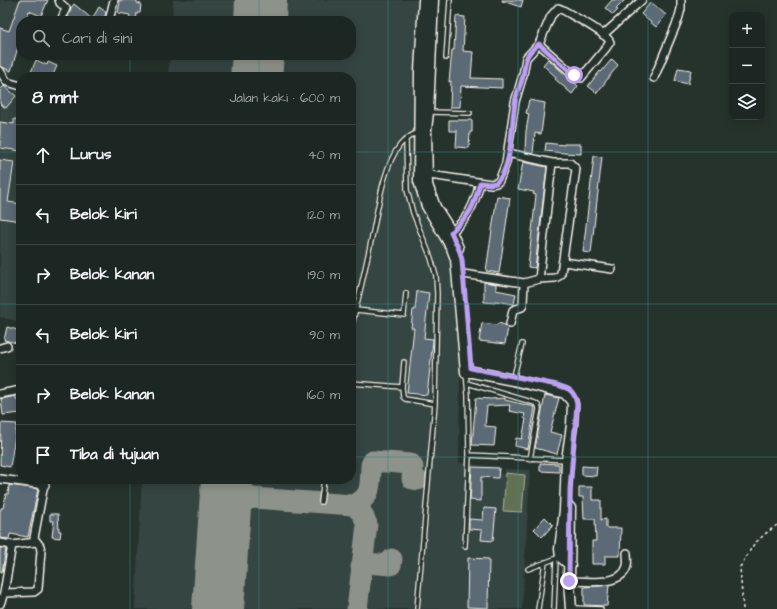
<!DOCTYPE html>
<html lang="id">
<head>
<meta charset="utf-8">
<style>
  :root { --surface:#1c2622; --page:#252e2a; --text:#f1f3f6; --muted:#a0a5a5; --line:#3a4340 }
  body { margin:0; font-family:"Architects Daughter",sans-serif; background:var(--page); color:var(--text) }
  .controls { position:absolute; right:12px; top:12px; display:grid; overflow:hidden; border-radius:8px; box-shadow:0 2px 10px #0003 }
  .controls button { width:36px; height:36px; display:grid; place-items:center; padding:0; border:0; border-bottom:1px solid var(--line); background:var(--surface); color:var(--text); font:20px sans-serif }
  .stop { position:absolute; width:12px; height:12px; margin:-9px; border:3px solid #bca0f2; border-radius:50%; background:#fff }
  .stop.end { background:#bca0f2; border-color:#fff; box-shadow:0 1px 4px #0008 }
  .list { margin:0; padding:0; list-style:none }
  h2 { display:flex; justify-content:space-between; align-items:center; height:52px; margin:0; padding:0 16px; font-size:17px }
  h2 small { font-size:13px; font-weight:400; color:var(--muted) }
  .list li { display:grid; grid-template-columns:26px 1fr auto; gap:12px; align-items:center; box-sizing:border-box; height:60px; padding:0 16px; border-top:1px solid var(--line) }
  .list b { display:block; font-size:15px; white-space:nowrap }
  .list em { font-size:13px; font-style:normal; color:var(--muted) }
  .icon { flex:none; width:22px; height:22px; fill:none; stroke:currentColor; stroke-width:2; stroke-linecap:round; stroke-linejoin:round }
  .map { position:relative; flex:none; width:777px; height:609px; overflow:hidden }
  .search { position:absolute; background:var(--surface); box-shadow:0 2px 10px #0003; left:16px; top:16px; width:340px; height:44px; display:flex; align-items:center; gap:10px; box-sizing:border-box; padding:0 14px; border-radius:16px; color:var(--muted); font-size:15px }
  .panel { position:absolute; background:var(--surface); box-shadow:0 2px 10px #0003; left:16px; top:72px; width:340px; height:412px; border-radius:16px }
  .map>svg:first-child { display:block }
  .built { fill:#364443 }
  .green { fill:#647152; stroke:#acb19d }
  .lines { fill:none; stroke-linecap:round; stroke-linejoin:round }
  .taxiway { stroke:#8d928a; stroke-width:21 }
  .runway { stroke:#8d928a; stroke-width:52 }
  .building { fill:#5b6a76; stroke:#f4f1e8 }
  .lane-casing { stroke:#f4f1e8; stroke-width:6 }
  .street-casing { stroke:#f4f1e8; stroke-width:10 }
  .secondary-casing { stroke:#f4f1e8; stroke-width:13 }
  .path { stroke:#f4f1e8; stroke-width:1.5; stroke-dasharray:3 3; stroke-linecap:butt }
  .lane { stroke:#26332d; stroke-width:3.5 }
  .street { stroke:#26332d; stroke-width:7 }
  .secondary { stroke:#26332d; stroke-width:10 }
  .route { stroke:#bca0f2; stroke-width:5 }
  .grid { fill:none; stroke:#318880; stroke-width:1; stroke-opacity:0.55 }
</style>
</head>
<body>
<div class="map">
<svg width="777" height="609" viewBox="0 0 777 609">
  <rect width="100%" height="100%" fill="#26332d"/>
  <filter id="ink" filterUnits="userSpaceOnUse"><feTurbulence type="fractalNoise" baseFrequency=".025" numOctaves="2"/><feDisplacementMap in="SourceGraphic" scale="8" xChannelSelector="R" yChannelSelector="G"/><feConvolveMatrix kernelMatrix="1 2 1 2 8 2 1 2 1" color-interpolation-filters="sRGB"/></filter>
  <g filter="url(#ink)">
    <path class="built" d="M0 0H34L28 21H21V41L9 77 0 68Z
      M173 0H423L415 127 413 135V171L418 190 449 250 451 258 455 286 460 370 459 463 501 467 500 473 504 474 505 469 530 470 522 609H135L142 479H351V77H168L170 55H351V21H172Z
      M0 82 21 86V322L0 317Z"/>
    <path class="green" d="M506 473 525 475 522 512 503 511Z"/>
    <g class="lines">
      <path class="taxiway" d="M230 479C235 489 243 495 253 498
        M353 505C373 498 370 483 371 465L373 461 411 464 413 467 412 479 418 480
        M224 522C234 506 235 504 253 498L353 505 362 513 367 524 357 609
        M361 567 366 563 391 565 392 559"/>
      <path class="runway" d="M260 21 261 0
        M256 77 258 55
        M218 609 227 479"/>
    </g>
    <path class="building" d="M20 0H48L41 16 29 11 26 21H21V37L11 71 0 66V28L9 31Z
      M120 0H137V3L141 4 140 13H137L136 21 129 20 130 15 118 13Z
      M502 0H523L521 7 502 1Z
      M612 0H625L616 9 618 10 613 15 605 8Z
      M651 2 666 15 656 27 641 14Z
      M74 4 92 19 99 7 106 12 104 21H68L67 20 71 8Z
      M456 16 465 17 463 51 473 52 471 78 502 79V88L461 86 460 107H450L451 81 449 82 452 50H454Z
      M548 59 578 86 572 94 555 79 556 77 543 65Z
      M612 59 618 65 597 93 588 86 600 71 601 72Z
      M36 60 47 65 48 62 57 66 52 77H29Z
      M678 68 691 70 688 84 675 81Z
      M4 86 16 96 6 108 0 104V90Z
      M529 100 545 103 541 134 535 133 533 154 525 152V150L526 131 529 114 526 113Z
      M14 119 21 120V151L0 148V122L14 124Z
      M449 120H472V132H470L469 148 456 147 457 131H449Z
      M546 143 564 145V144H581V154L564 153 545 151Z
      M594 156 602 157 591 253 583 252Z
      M0 160 14 162 8 202 21 204V221L0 218Z
      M523 162 547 167 535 268 528 267 536 195 533 194 534 192 518 189Z
      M497 196 510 198 499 273 486 271Z
      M484 282 496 284V290L516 294 514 304 495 301V303L484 302Z
      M417 291 429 293 424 338 433 339V341L427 395 407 393 414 328H411L413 310H415Z
      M482 323 497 325 498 323 505 325 508 328 505 344 479 341Z
      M7 327 21 331V344L4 340Z
      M545 395 559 398 550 432 562 435 557 454 535 448Z
      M16 396V399H19L21 413 3 415 1 399Z
      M476 398 490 399 505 398V400L535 407 528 449 515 446 516 438 522 439 526 419 524 418 525 414 509 411 510 405 487 406 485 426 496 427 494 446 472 445Z
      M1 423 17 424 10 467 0 465Z
      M540 463 559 464V472L540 471Z
      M582 466 597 467 596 476 582 475Z
      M472 467 499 468 498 478 481 477V501L470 500Z
      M9 485 38 489 28 537 10 534 9 539 0 538V512L1 508H3L6 494H8Z
      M579 487H592V500H601V520L606 519V528H621L620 556H605V564H592V541H596L595 519H584L583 497H579Z
      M484 508 496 509 493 541 481 540 482 530 469 529V519L483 520Z
      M50 514H58L59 531H61L60 538 52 537 54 521H50Z
      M545 517 553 525 542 537 534 529Z
      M0 548 6 549 2 572H0Z
      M468 558 489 559 488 608 467 607Z
      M609 585 607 606 584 605V587Z"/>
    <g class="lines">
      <defs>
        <path id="lane" d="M446 58 450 0
          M429 112 470 113
          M406 140 407 190 413 213 431 258 436 276 437 294 435 404
          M356 310 404 315 406 293
          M351 329C359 297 366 265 373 232 378 207 384 165 400 145 405 139 412 135 418 132
          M466 373 468 395 469 455 566 460
          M514 376 522 344
          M351 383 402 387 403 397 405 399 435 404 417 609
          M467 383 535 403 538 405 539 409 530 459
          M402 387 404 362
          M321 502 324 479
          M465 546 469 455
          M528 569 557 558
          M572 608 601 609
          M538 609 545 562
          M554 609 556 559"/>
        <path id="street" d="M59 0 60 3 66 8 61 21
          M109 21 114 0
          M603 35 642 0
          M0 71 7 82 21 86
          M654 78 678 20 681 9V0
          M423 174 491 184 496 183 499 181 506 163 515 102 523 75 526 58 539 44 551 16 558 8 563 10C573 16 607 33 610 42L606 48 581 78 574 75 539 44
          M449 234C468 219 474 206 480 183
          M564 262 612 269
          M463 274 524 283 539 279 555 278 559 276 561 273 576 169 570 163H552L508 153
          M539 279 552 163
          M510 324 513 310 522 307 523 304 524 283
          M0 348 7 346
          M0 394 21 390
          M0 479 45 485
          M0 543 12 545
          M569 581C585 581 622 587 627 566 628 562 627 556 627 553
          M4 593 12 545 36 542
          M0 604 4 593 34 592 38 589 41 551 40 546 34 538 45 479"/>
        <path id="secondary" d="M424 0 420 71 419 181 427 206 452 248 456 259 466 372H472L513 380 565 393 572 401 573 405 572 425 567 460 565 510 560 549 561 557 570 565
          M433 0 428 112 426 130 427 185 435 207 451 232 458 248
          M570 508 569 581 571 609"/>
      </defs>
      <use href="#lane" class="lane-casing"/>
      <use href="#street" class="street-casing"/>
      <use href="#secondary" class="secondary-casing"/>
      <path class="path" d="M743 609 740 567 754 544 765 534 777 525"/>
      <use href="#lane" class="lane"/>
      <use href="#street" class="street"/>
      <use href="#secondary" class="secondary"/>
    </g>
  </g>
  <g class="lines" filter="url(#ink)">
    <path class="route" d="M569 581 570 489 577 404C574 390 570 389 557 385L471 368 462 260 460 252 451 232C471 213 473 209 480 183L490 184 496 183C513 168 511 125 515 103 516 93 521 85 523 76 526 60 524 55 539 44L574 75"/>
  </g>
  <path class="grid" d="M130 0V21M259 0V21M388 0V609M518 0V609M648 0V609M130 55V77M259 55V77M0 152H21M351 152H777M0 304H21M351 304H777M0 457H21M351 457H777M130 479V609M259 479V609"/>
</svg>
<div class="controls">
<button>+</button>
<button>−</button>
<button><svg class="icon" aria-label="layers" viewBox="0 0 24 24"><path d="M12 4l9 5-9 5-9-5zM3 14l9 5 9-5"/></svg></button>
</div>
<div class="stop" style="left:574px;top:75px"></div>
<div class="stop end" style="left:569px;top:581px"></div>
<div class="search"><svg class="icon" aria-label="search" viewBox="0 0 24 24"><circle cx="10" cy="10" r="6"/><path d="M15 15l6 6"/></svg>Cari di sini</div>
<section class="panel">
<h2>8 mnt<small>Jalan kaki · 600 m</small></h2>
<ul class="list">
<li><svg class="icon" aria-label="ahead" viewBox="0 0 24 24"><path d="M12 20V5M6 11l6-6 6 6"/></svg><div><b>Lurus</b></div><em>40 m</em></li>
<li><svg class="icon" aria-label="left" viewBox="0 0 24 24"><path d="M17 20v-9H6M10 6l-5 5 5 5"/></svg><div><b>Belok kiri</b></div><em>120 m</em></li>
<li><svg class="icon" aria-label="right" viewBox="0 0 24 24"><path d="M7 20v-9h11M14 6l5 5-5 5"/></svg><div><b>Belok kanan</b></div><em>190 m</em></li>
<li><svg class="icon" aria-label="left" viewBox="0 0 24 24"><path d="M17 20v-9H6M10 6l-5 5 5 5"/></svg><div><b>Belok kiri</b></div><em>90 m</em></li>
<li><svg class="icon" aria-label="right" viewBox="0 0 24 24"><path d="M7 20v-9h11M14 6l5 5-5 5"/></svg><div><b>Belok kanan</b></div><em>160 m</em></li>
<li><svg class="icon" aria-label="arrive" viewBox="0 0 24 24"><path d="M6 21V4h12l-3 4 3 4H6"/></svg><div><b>Tiba di tujuan</b></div></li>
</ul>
</section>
</div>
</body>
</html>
